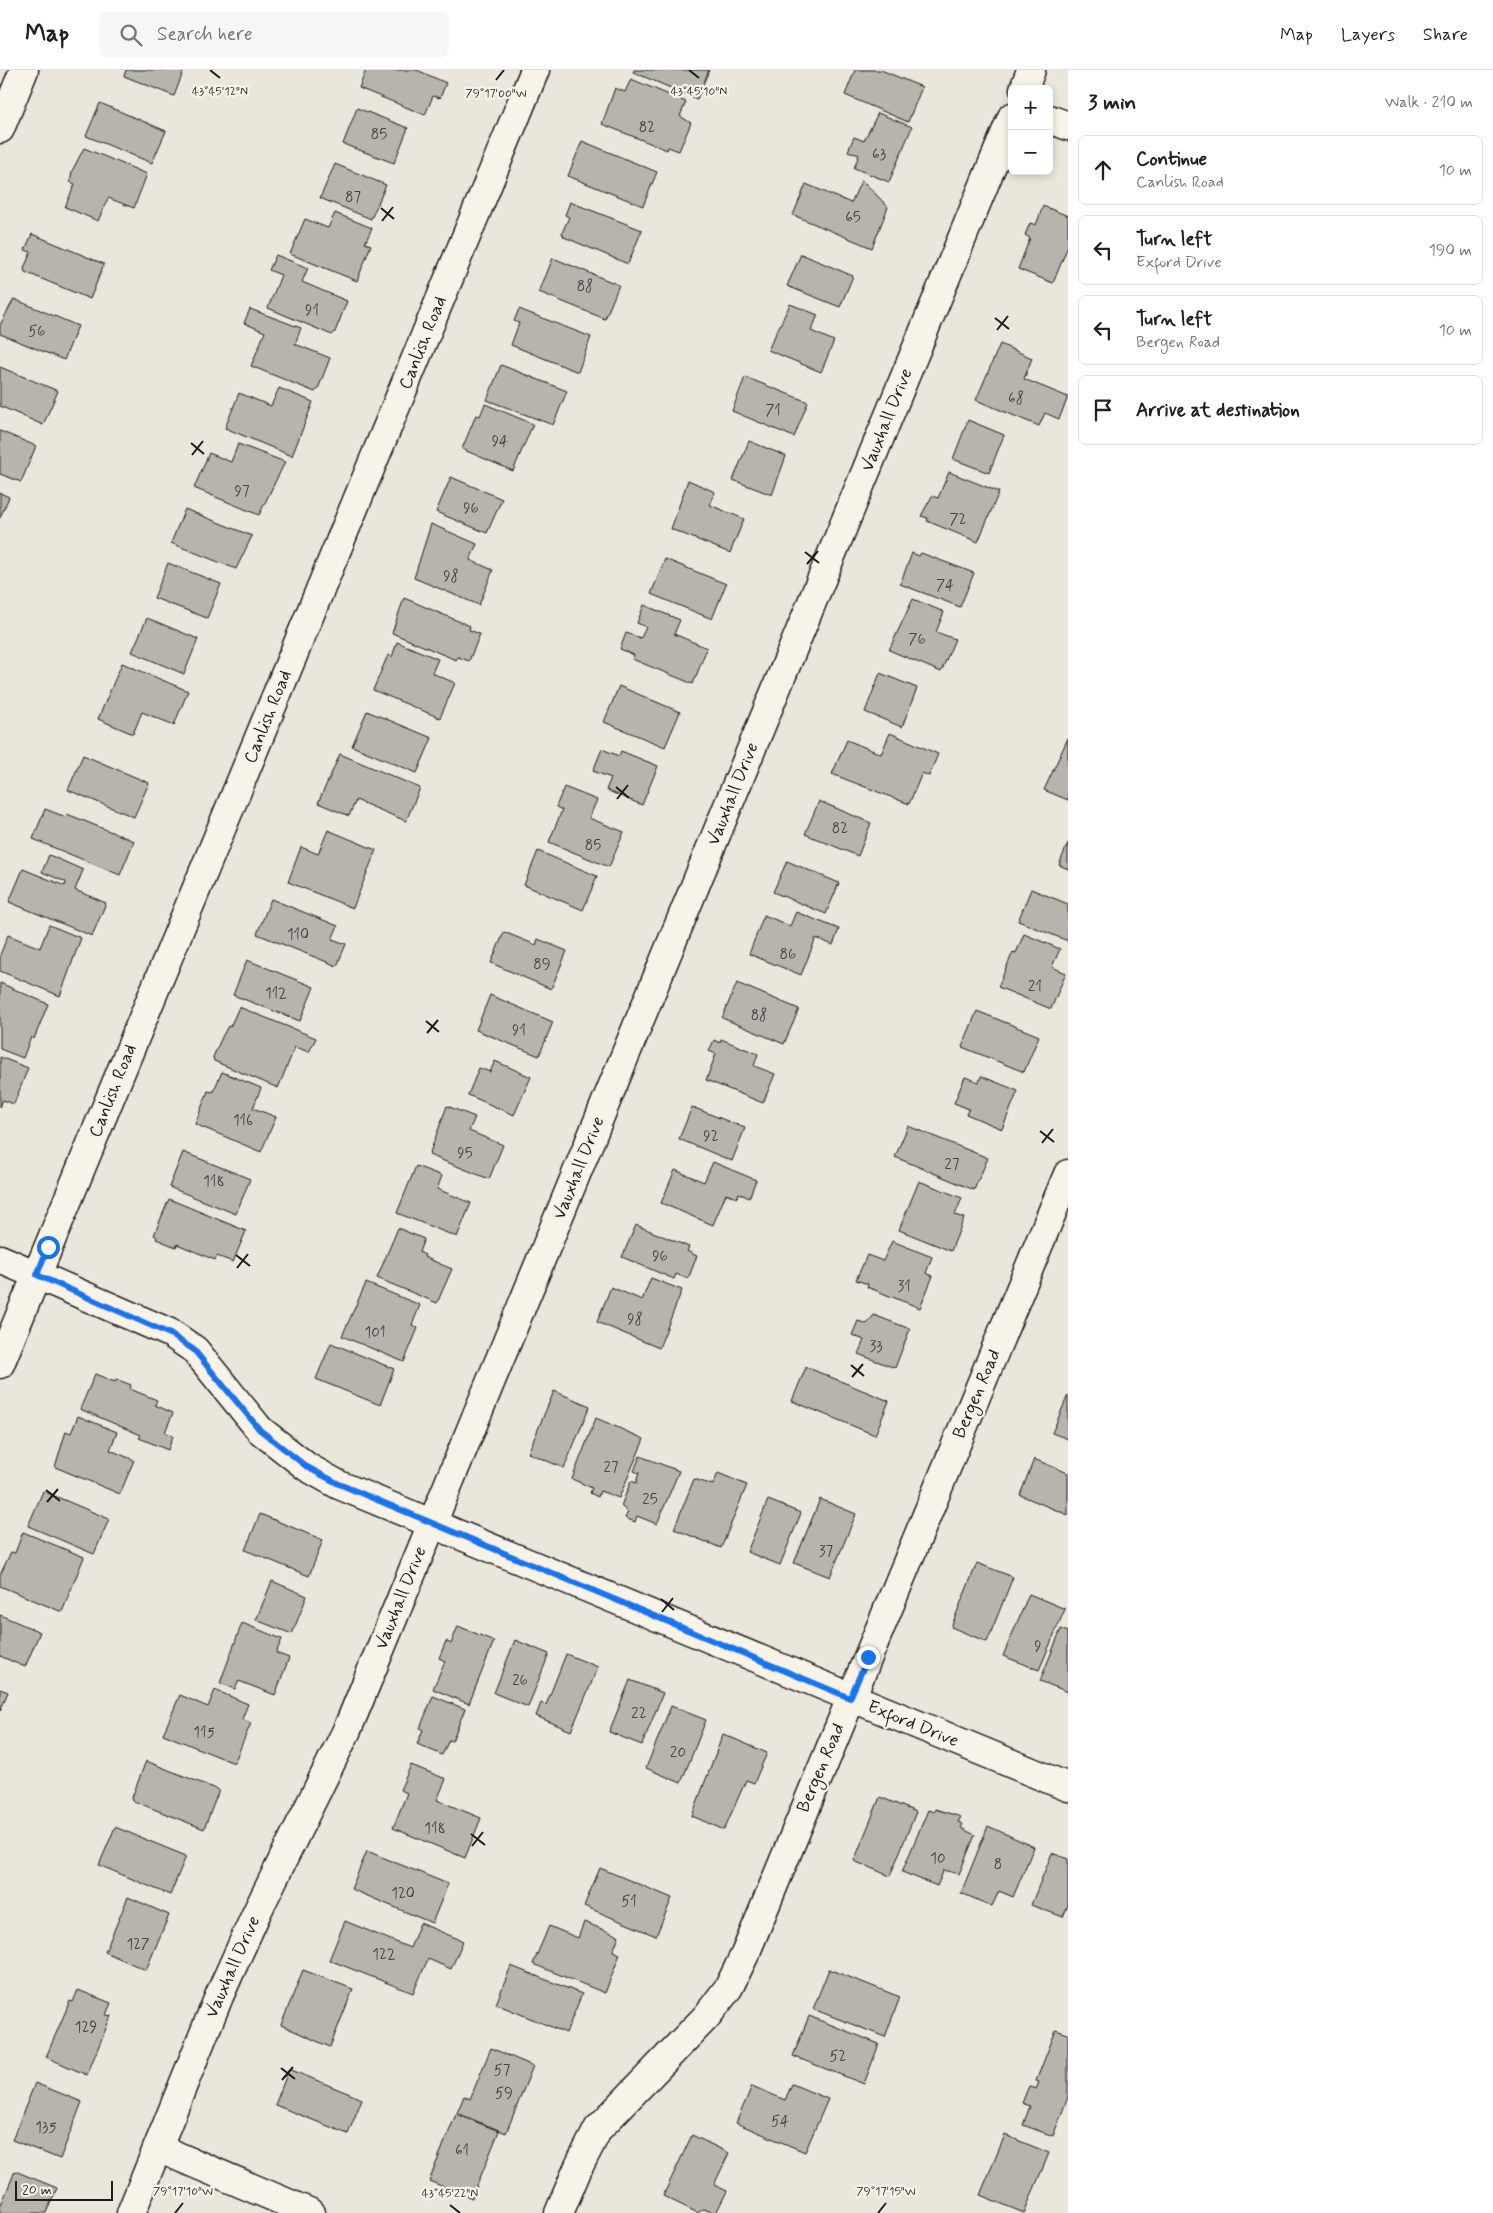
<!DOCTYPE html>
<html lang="en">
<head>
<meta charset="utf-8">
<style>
  :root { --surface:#fff; --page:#f6f6f6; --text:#202124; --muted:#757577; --line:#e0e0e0 }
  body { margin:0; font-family:Mynerve,sans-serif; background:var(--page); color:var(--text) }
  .controls { position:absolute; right:15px; top:15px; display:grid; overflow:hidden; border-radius:8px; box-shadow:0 2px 8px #0003 }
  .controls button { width:45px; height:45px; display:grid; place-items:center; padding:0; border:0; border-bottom:1px solid var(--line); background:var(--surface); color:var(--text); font:25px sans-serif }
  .scale { position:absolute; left:15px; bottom:12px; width:98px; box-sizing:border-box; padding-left:5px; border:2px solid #1c1c1c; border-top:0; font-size:14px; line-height:18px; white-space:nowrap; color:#1c1c1c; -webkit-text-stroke:4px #f7f3e8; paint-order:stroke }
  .stop { position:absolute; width:15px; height:15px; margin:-11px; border:4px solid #1a73e8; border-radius:50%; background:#fff }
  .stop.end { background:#1a73e8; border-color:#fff; box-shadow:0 1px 5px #0008 }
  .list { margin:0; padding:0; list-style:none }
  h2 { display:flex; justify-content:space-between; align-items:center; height:65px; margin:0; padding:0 20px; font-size:21px }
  h2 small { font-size:16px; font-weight:400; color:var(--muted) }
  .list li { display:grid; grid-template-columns:32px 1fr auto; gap:15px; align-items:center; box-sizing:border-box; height:70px; margin:0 10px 10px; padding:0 10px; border:1px solid var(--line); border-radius:8px }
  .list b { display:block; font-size:19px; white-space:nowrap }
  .list p { margin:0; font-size:16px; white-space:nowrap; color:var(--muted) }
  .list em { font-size:16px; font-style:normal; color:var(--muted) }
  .icon { flex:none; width:28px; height:28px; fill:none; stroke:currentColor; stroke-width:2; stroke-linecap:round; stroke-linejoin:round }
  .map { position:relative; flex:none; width:1068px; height:2143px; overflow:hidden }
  header { display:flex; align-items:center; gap:30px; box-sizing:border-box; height:70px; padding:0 25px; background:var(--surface); border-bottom:1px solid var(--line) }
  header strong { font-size:24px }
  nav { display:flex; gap:28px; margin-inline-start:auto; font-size:18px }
  .search { width:350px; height:45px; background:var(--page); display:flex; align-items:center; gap:12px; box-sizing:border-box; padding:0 18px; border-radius:8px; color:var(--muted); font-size:19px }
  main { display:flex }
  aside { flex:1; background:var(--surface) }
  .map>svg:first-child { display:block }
  .building { fill:#b6b4ac; stroke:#1c1c1c }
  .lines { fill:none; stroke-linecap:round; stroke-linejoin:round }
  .minor-casing { stroke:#1c1c1c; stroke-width:31 }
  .minor { stroke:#f7f3e8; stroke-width:28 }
  .route { stroke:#1a73e8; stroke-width:6 }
  .ticks { fill:none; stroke:#1c1c1c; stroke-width:2 }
  .labels { text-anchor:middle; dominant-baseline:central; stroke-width:4.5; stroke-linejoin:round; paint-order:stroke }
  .number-label { font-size:15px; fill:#424240 }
  .street-label { font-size:18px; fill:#1c1c1c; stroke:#f7f3e8 }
  .ticks-label { font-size:12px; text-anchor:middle; fill:#1c1c1c; stroke:#f7f3e8; stroke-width:4.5; stroke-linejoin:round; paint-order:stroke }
</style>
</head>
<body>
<header>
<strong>Map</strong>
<div class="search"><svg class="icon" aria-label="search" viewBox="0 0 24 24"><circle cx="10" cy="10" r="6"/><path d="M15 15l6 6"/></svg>Search here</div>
<nav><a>Map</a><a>Layers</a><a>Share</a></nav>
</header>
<main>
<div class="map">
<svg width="1068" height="2143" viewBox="0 0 1068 2143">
  <rect width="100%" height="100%" fill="#eae6dc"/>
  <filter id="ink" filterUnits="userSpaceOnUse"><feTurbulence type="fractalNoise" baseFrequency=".02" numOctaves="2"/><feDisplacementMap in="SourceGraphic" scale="10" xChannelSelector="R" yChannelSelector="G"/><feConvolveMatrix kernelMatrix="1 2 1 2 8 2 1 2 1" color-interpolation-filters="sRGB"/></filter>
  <g filter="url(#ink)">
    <path class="building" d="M126 0H184L174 26 124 6Z
      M366 0H417L446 13 440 28 433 26 425 45 359 18Z
      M634 0H709L697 29 633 2Z
      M855 0H881L922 17 908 52 845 25Z
      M631 9 686 32 680 46 691 53 679 81 668 77 667 80 602 54 615 18 625 22Z
      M100 33 166 61 152 93 86 66Z
      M357 38 408 58 394 93 343 74Z
      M878 43 912 57 889 112 854 98 859 85 848 81 854 67 864 71Z
      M582 71 657 102 643 136 568 106Z
      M84 78 147 104 134 138 108 128 98 151 65 137 75 114 70 112 72 101Z
      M335 94 386 115 371 149 320 128Z
      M861 111 866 114 888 137 872 178 793 145 806 114 851 133Z
      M570 132 642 160 628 194 564 167 562 163 569 147 565 145Z
      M1043 136 1068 146V176L1053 213 1018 199 1030 168 1025 165 1030 153 1036 155Z
      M335 143 372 158 365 173 371 175 357 211 290 184 305 149 328 158Z
      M32 164 104 194 90 229 25 202 24 198 31 182 25 180Z
      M801 184 853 206 840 237 787 216Z
      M276 185 308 198 302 212 347 231 335 262 332 265 268 238 281 205 269 200Z
      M553 188 619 215 605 249 539 222Z
      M14 229 78 256 64 290 0 264V255Z
      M790 234 818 245 811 261 834 271 821 302 768 280Z
      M250 239 301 258 295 274 330 288 318 319 315 322 251 296 265 262 244 253Z
      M519 239 591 267 578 302 511 275 519 253 514 251Z
      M1000 274 1032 288 1024 309 1068 327 1059 349 1045 343 1039 356 976 330Z
      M501 295 567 321 553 355 487 330Z
      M0 297 58 321 43 355 0 336Z
      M745 307 808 332 794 367 732 341Z
      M279 318 313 332 292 386 225 358 239 323 271 336Z
      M485 334 533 354 513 401 462 379 476 345 480 346Z
      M968 350 1004 365 989 403 953 389Z
      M0 361 36 376 21 412 0 404Z
      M749 371 786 386 772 425 733 410Z
      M238 374 285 392 259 445 194 418 209 383 231 392Z
      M949 402 999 422 978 472 927 451 928 448 921 446 932 426 938 428Z
      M451 407 502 429 487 463 436 442Z
      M688 410 715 422 710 435 744 449 730 483 671 459Z
      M0 423 9 427 0 448Z
      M185 439 252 466 236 499 171 473Z
      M431 454 477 474 470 490 493 500 479 535 414 508Z
      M912 483 919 486 921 483 974 503 960 537 900 514Z
      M665 489 726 514 712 549 651 524Z
      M168 493 221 514 207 548 154 528Z
      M404 528 470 556 469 560 480 564 469 591 458 587 456 590 392 563Z
      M913 529 944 542 936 562 955 569 941 602 889 580Z
      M644 535 680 550 674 564 707 578 693 614 632 589 634 585 620 579 626 563 641 568 646 557 637 553Z
      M147 548 198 569 184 604 132 582Z
      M397 572 438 589 432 603 455 613 440 648 373 620 388 585 392 587Z
      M122 593 188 621 174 655 142 642 133 664 98 649Z
      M880 603 917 618 902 657 865 642Z
      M619 616 680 642 665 677 604 652Z
      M367 641 432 668 417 703 352 676Z
      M890 663 938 684 929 706 922 703 909 734 832 704 847 670 881 684Z
      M1068 668V730L1044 720Z
      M602 679 619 686 621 681 658 696 642 735 606 720 611 708 593 701Z
      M340 684 420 718 406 751 356 730 349 746 318 733Z
      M83 685 149 713 134 747 68 720Z
      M564 717 597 730 589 748 624 762 609 797 549 772 562 740 556 737Z
      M819 731 871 753 858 786 805 764Z
      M45 739 66 747 67 744 134 771 120 805 33 769Z
      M328 760 376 780 353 838 288 812 301 777 318 784Z
      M1068 773V799L1059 795Z
      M538 781 597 806 583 840 524 815Z
      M49 785 83 800 75 820 106 833 92 866 9 832 23 799 65 816 66 812 42 802Z
      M787 791 839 813 826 844 773 822Z
      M1031 819 1068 834V871L1018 851Z
      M271 829 338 856 332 869 346 874 337 896 257 864Z
      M796 842 839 859 833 875 816 868 801 905 749 884 764 845 790 856Z
      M49 855 81 868 60 926 0 901V885L8 865 40 878Z
      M504 862 536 875 538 869 567 881 551 919 491 893Z
      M1024 864 1060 879 1052 897 1066 903 1051 939 998 917 1013 882 1016 883Z
      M247 890 314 917 300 951 233 925Z
      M0 913 48 934 34 969 31 967 23 988 0 979Z
      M737 913 799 939 784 974 722 948Z
      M490 925 553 952 539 986 476 960Z
      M239 937 316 968 309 982 295 977 278 1018 214 991 213 987 222 967 228 956 230 957Z
      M977 941 1039 966 1024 1002 962 977Z
      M721 969 758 984 754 996 775 1004 763 1033 706 1010 716 984 709 981 714 970 720 973Z
      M0 987 28 998 14 1034 3 1030 0 1037Z
      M495 991 531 1007 514 1045 468 1025 479 998 490 1002Z
      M222 1002 261 1018 253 1038 276 1047 261 1082 195 1054 208 1021 213 1022Z
      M981 1006 1018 1021 1002 1059 966 1044 969 1039 954 1033 965 1007 979 1012Z
      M447 1036 475 1047 469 1061 503 1075 489 1109 429 1085Z
      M692 1037 745 1058 732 1091 679 1069Z
      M908 1056 988 1088 974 1120 895 1087Z
      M183 1082 250 1109 236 1144 169 1117Z
      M713 1092 756 1110 749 1128 739 1123 737 1128 726 1124 713 1155 661 1133 675 1100 704 1112Z
      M416 1096 442 1106 437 1119 471 1133 457 1167 397 1143Z
      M919 1111 962 1128 955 1145 964 1148 951 1181 899 1160Z
      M169 1129 246 1161 233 1192 217 1186 215 1190 177 1174 176 1177 156 1169 157 1167 154 1165Z
      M636 1155 689 1177 687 1181 697 1186 688 1209 676 1204 674 1209 622 1187Z
      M398 1158 424 1169 419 1182 425 1185 424 1187 452 1199 437 1233 377 1208Z
      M892 1171 932 1187 926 1203 933 1206 920 1238 867 1217 868 1214 856 1210 867 1185 883 1191Z
      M651 1208 682 1220 659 1278 597 1252 611 1217 642 1230Z
      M366 1213 420 1235 412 1255 418 1258 404 1292 342 1266Z
      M874 1245 910 1259 895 1298 858 1284 864 1270 852 1265 858 1251 867 1254Z
      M331 1273 394 1299 380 1335 316 1309Z
      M806 1297 889 1331 875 1365 792 1331Z
      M95 1304 115 1312 116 1309 131 1315 130 1319 157 1330 155 1335 173 1343 165 1362 173 1366 168 1380 139 1368 141 1365 80 1339Z
      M554 1321 590 1336 564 1398 528 1383Z
      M1068 1325V1369L1052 1363Z
      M78 1346 117 1362 110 1380 134 1390 120 1424 55 1397 66 1361 71 1363Z
      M596 1348 644 1369 619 1428 600 1421 598 1427 590 1423 592 1418 572 1409Z
      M640 1386 679 1401 657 1454 637 1446 635 1452 625 1448 628 1442 621 1436 631 1411 636 1413 639 1403 634 1401Z
      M1034 1389 1068 1403V1445L1020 1425Z
      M718 1403 747 1415 721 1478 674 1459 694 1409 713 1415Z
      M43 1421 109 1449 94 1484 28 1456Z
      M820 1429 856 1444 830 1507 794 1493Z
      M768 1430 801 1443 780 1495 747 1482Z
      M260 1444 323 1470 309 1506 245 1480Z
      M23 1462 84 1487 62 1542 0 1516V1505L11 1482 15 1483Z
      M977 1493 1013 1507 987 1572 951 1557Z
      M272 1511 307 1526 292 1564 256 1550Z
      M1029 1524 1065 1539 1039 1600 1003 1586Z
      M0 1545 40 1562 25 1597 0 1586Z
      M242 1553 282 1569 276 1583 289 1588 275 1625 239 1611 235 1619 220 1613Z
      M458 1556 494 1571 469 1634 433 1619 445 1591 439 1588 446 1571 451 1574Z
      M1061 1559 1068 1562V1622L1040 1611Z
      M515 1570 549 1584 528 1637 494 1623Z
      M566 1584 598 1597 571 1661 536 1646 541 1633 546 1635Z
      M630 1610 663 1623 642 1675 609 1662Z
      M0 1619 8 1622 0 1641Z
      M215 1620 248 1634 242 1649 251 1653 234 1693 163 1664 180 1625 208 1637Z
      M433 1626 465 1639 452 1671 449 1670 442 1685 417 1674 423 1660 420 1658Z
      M671 1636 706 1650 681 1713 646 1698Z
      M723 1664 767 1683 754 1713 746 1710 724 1760 692 1746Z
      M146 1691 219 1720 204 1759 131 1730Z
      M411 1695 446 1709 437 1730 481 1748 465 1788 393 1758 407 1723 400 1720Z
      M880 1727 916 1742 890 1806 854 1791Z
      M935 1739 961 1747 958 1752 963 1754 961 1758 975 1765 959 1804 944 1800 937 1816 902 1802 928 1740 934 1742Z
      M988 1756 1034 1777 1013 1827 999 1821 992 1836 961 1823Z
      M115 1757 186 1786 170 1825 99 1795Z
      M367 1781 448 1814 432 1853 351 1819Z
      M1052 1783 1068 1789V1835L1063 1847 1031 1835Z
      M600 1798 672 1828 656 1866 584 1836Z
      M128 1827 169 1845 146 1900 105 1882Z
      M345 1851 410 1878 420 1853 463 1871 451 1899 428 1889 413 1923 329 1890Z
      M584 1852 619 1866 613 1881 620 1884 605 1923 533 1894 549 1856 578 1868Z
      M511 1896 582 1924 566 1963 496 1934Z
      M829 1899 900 1927 885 1967 813 1939Z
      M303 1900 353 1919 330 1977 281 1955Z
      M78 1920 111 1933 106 1945 111 1946 87 2005 46 1987 70 1931 73 1932Z
      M809 1946 879 1974 864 2014 793 1986Z
      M1056 1960 1068 1964V2027L1053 2066 1023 2055 1030 2036 1022 2033 1029 2016 1036 2019 1039 2012 1036 2011Z
      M491 1978 533 1996 506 2063 457 2043 464 2026 470 2029Z
      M289 1999 362 2029 348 2064 275 2035Z
      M35 2013 82 2032 60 2089 12 2070Z
      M792 2014 828 2029 805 2082 736 2053 752 2016 785 2030Z
      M456 2044 499 2061 472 2128 429 2111Z
      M692 2065 729 2083 714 2115 727 2121 716 2143 703 2139 698 2143 663 2126Z
      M1005 2065 1049 2083 1024 2143 980 2125Z
      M15 2101 57 2118 46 2143H0V2137Z"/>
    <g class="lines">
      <defs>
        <path id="minor" d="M1024 19 1031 0
          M1049 49 1068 56
          M0 59 24 0
          M0 1189 170 1263 195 1280 260 1360 307 1397 339 1415 1068 1717
          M0 1294 535 0
          M158 2078 311 2143
          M131 2143 220 1924 257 1842 347 1660 1012 47
          M559 2143 579 2096 598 2059 707 1946 729 1917 746 1882 1068 1104"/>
      </defs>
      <use href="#minor" class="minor-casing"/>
      <use href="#minor" class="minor"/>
    </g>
  </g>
  <g class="lines" filter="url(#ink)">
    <path class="route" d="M48 1177 37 1205 170 1264 194 1280 260 1360 307 1397 339 1414 850 1628 868 1587"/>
  </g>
  <path class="ticks" d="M210 0 220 8M689 0 699 8M496 10 504 0M381 138 394 149M382 151 393 137M995 248 1009 259M997 260 1008 246M191 373 204 384M192 385 203 371M805 482 819 493M807 494 818 481M616 717 629 728M617 729 628 715M426 951 439 962M427 963 438 950M1040 1061 1054 1072M1042 1073 1053 1059M236 1185 250 1196M237 1198 248 1184M851 1295 864 1306M852 1307 863 1294M46 1420 60 1431M47 1432 58 1419M661 1529 674 1540M662 1542 673 1528M471 1764 485 1775M472 1776 483 1762M281 1998 295 2009M282 2010 293 1997M450 2135 460 2143M175 2143 183 2133M878 2143 886 2133"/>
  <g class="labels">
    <g class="number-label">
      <text x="647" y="58">82</text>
      <text x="379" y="65">85</text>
      <text x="879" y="85">63</text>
      <text x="353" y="128">87</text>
      <text x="853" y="148">65</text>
      <text x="585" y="217">88</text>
      <text x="312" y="241">91</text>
      <text x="37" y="262">56</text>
      <text x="1016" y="329">68</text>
      <text x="773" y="341">71</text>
      <text x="500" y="372">94</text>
      <text x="242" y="422">97</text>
      <text x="471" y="439">96</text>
      <text x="958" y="450">72</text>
      <text x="451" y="507">98</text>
      <text x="945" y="516">74</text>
      <text x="917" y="570">76</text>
      <text x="840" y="759">82</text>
      <text x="593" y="776">85</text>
      <text x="298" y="865">110</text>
      <text x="788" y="885">86</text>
      <text x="542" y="895">89</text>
      <text x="1035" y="917">21</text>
      <text x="276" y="924">112</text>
      <text x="759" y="946">88</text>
      <text x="519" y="961">91</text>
      <text x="243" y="1051">116</text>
      <text x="711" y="1067">92</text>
      <text x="465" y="1084">95</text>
      <text x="952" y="1095">27</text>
      <text x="214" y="1112">118</text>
      <text x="660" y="1187">96</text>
      <text x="904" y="1217">31</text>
      <text x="635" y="1250">98</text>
      <text x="375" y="1263">101</text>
      <text x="876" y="1277">33</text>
      <text x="611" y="1398">27</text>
      <text x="650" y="1430">25</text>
      <text x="826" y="1482">37</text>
      <text x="1038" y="1577">9</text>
      <text x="520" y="1611">26</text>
      <text x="639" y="1644">22</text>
      <text x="204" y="1663">115</text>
      <text x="678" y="1683">20</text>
      <text x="435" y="1759">118</text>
      <text x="938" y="1789">10</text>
      <text x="998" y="1795">8</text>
      <text x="403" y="1824">120</text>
      <text x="629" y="1832">51</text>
      <text x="138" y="1875">127</text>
      <text x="384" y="1885">122</text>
      <text x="86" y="1958">129</text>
      <text x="838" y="1987">52</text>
      <text x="502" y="2001">57</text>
      <text x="504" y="2024">59</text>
      <text x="780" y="2052">54</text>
      <text x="46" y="2058">135</text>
      <text x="462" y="2081">61</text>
    </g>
    <g class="street-label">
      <text transform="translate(423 273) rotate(-68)">Canlish Road</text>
      <text transform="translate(887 350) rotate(-68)">Vauxhall Drive</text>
      <text transform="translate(268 647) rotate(-68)">Canlish Road</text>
      <text transform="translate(733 724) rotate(-68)">Vauxhall Drive</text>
      <text transform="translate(113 1021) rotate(-68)">Canlish Road</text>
      <text transform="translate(579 1098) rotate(-68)">Vauxhall Drive</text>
      <text transform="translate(977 1324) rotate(-67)">Bergen Road</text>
      <text transform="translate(401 1528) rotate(-68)">Vauxhall Drive</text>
      <text transform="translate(913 1654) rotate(22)">Exford Drive</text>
      <text transform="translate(821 1698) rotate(-67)">Bergen Road</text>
      <text transform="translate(233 1897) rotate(-66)">Vauxhall Drive</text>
    </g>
  </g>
  <g class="ticks-label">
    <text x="220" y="25">43°45'12"N</text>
    <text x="699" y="25">43°45'10"N</text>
    <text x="496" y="27">79°17'00"W</text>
    <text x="183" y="2125">79°17'10"W</text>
    <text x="886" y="2125">79°17'15"W</text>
    <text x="450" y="2127">43°45'22"N</text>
  </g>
</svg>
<div class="controls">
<button>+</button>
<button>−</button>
</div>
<div class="scale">20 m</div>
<div class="stop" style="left:48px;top:1177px"></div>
<div class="stop end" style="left:868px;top:1587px"></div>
</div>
<aside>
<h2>3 min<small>Walk · 210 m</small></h2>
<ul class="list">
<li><svg class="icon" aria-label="ahead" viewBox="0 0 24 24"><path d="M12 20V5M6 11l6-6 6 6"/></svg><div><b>Continue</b><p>Canlish Road</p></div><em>10 m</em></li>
<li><svg class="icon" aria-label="left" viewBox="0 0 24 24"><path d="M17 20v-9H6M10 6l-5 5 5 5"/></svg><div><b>Turn left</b><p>Exford Drive</p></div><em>190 m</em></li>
<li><svg class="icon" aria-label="left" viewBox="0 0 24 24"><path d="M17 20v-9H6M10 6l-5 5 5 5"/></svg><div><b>Turn left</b><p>Bergen Road</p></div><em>10 m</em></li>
<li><svg class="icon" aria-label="arrive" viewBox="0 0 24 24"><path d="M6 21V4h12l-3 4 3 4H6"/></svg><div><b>Arrive at destination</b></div></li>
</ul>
</aside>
</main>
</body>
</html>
